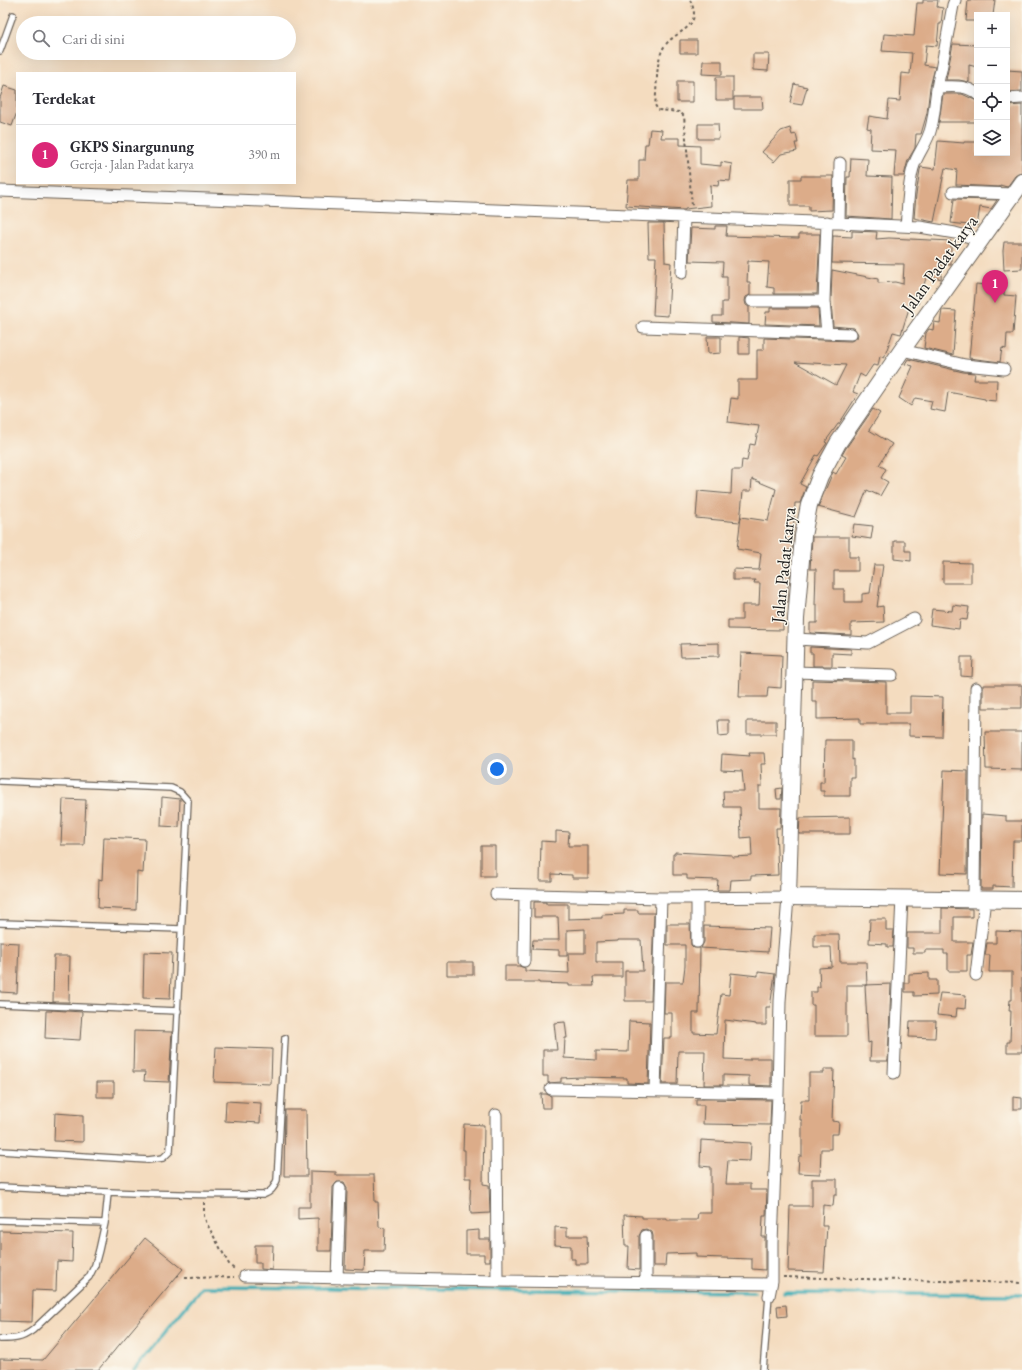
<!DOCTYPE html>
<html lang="id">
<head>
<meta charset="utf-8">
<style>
  :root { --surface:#fff; --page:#f7f7f7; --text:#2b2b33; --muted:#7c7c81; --line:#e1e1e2; --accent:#db2777 }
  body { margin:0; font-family:"EB Garamond",serif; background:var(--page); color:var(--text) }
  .controls { position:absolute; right:12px; top:12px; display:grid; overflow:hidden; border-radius:0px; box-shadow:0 4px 16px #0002 }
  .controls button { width:36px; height:36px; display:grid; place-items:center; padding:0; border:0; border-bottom:1px solid var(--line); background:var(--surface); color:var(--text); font:20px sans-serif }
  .you { position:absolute; left:497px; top:769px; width:14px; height:14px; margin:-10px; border:3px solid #fff; border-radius:50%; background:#1a73e8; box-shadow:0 0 0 6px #1a73e833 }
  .badge { display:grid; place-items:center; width:26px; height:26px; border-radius:50%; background:var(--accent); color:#fff; font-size:13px; font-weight:700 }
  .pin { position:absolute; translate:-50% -33px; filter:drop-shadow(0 1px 2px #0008) }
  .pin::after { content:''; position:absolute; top:21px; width:14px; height:12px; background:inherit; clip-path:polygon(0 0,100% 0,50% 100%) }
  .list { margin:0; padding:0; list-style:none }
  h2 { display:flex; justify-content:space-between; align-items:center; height:52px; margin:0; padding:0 16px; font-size:17px }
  h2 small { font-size:13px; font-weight:400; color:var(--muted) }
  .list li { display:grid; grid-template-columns:26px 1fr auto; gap:12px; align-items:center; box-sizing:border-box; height:60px; padding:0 16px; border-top:1px solid var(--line) }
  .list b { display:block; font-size:15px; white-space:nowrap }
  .list p { margin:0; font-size:13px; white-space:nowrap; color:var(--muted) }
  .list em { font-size:13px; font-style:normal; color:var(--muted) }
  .icon { flex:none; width:22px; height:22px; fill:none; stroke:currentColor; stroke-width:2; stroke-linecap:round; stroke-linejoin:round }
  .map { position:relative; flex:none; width:1022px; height:1370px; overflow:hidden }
  .search { position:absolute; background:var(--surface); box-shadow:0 4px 16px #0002; left:16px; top:16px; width:280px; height:44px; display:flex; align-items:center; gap:10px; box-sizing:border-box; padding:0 14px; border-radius:22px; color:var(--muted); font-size:15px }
  .panel { position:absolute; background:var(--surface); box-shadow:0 4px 16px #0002; left:16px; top:72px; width:280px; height:112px; border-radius:0px }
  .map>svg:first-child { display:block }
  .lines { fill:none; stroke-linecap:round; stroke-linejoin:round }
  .stream { stroke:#3aacb4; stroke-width:3.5 }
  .building { fill:#dcac89; fill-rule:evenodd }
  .lane-casing { stroke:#685f55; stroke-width:8 }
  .street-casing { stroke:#685f55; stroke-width:13 }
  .secondary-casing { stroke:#685f55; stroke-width:18 }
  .path { stroke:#685f55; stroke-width:2; stroke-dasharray:3 3; stroke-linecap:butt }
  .lane { stroke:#fff; stroke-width:5.5 }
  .street { stroke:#fff; stroke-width:11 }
  .secondary { stroke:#fff; stroke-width:16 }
  .labels { text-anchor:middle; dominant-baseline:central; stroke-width:3; stroke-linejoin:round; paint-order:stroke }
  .street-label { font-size:18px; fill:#1c1c1c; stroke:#fbf7ec }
</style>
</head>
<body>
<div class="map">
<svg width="1022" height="1370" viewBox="0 0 1022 1370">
  <rect width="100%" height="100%" fill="#fbf7ec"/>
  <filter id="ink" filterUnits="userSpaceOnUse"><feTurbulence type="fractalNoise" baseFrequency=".025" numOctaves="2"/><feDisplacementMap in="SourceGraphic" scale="8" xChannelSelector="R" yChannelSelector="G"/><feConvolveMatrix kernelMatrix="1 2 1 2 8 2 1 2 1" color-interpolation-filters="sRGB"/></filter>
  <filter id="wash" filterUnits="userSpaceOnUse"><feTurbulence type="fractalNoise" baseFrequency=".012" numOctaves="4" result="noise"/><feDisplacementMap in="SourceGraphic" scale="16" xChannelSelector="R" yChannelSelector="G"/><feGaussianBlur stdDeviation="0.9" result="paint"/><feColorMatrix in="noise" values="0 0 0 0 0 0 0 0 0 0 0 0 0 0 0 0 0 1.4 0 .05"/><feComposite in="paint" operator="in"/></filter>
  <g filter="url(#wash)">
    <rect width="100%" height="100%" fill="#f4dcbf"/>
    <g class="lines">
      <path class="stream" d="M784 1293 1022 1295
        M134 1370 202 1287 754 1292"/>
    </g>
    <g id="blocks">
      <path class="building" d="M923 0H938L937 7 943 8 941 24H939L937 46 926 45 924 65 935 67 930 87 927 113 921 134H916L915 148 908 160 904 176H894L896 150 870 149 871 129 867 128 869 116 887 119 889 100 900 101 902 73 910 74 912 53 882 51 884 34 914 36 917 3H923Z
        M968 0H995L993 15H977V21H966Z
        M680 40H697V53H680Z
        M953 44 977 45V67L969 65V82L959 80H946Z
        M753 54H769L768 71 753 70Z
        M703 61H722V75L702 74Z
        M1007 70 1022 71V91L1007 92Z
        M716 77H733V100H716Z
        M677 81H693V102H677Z
        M794 84 807 87 802 105 790 103Z
        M4 86 17 90V112L12 126 0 122V98Z
        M943 94H962L977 101V122H939Z
        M734 97H762L763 109H734Z
        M1022 105V173L1018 174 1015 176 1007 187 1000 185V187L956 185 957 170 945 168 934 222 914 218 916 195 920 170 921 167 935 169 938 141 964 143V142H977V153H1007V106Z
        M698 124H718L719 139H698Z
        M790 128 792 135 796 134 798 143H795L797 151 781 154 774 162 762 152 781 131Z
        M650 129 662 130 661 138H680V145L700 146V164L721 166V162L732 164 730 181 719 180 718 186 710 185 711 206 685 209V210L626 206 628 180H639V160H644L645 144H648Z
        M851 158 868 159 867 176 892 177 891 219 846 216 847 177H850Z
        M801 176H833L832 210 809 211V206H790V179H801Z
        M954 199 997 200 991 209 980 207 977 226 951 223Z
        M648 223H664L665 262 671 263 668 316 653 315 656 257H649Z
        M715 226H727L726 236 799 238V234H820L817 294H774V288L767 287 769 262 748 261 747 282H750V295L746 297 745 301 746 305 749 307V324L713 322V316H722V302H727V277H722L723 262 689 261 691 228 715 229Z
        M852 231 877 232 876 239 889 238 951 241V265L942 264 941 279 927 275 918 304 911 302 901 334 893 332 884 358 880 356 878 366 873 365 865 377 860 374 853 392 858 394 839 424H838L825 442 827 443 818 456 816 455 800 484 806 487 800 503H795L792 550H788L786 571H791L789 584H788V602H783V630L728 629V620H742V605H759L760 583H754L755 580H733V569L759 570 761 553 737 549 741 517 768 521 776 489 752 479 751 491H743L740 522 696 518 698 491 731 494 732 470H741L742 460 747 461 750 444 755 445 759 426 728 422 731 398 738 399V380H757V350H764V338L851 341 857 338 858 334 854 328 833 326 831 301 832 270 878 279V283L895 282 903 284 904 264 832 263 833 236 852 237ZM795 362 846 365 836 385Z
        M1004 242H1022V269L1004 270 1003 251Z
        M976 284 1004 287V295L1016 296 1013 334H1007L1006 349 1002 348 1000 362 969 358Z
        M770 308H818L819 326 765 324 766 312H770Z
        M942 310 956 311 953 355 924 348 926 333 929 329 933 330 934 322 940 323Z
        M707 337H721V353L708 354Z
        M739 337 749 338V354H739Z
        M908 359 963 372 975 373 974 380H997L996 401 985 400V399L948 392 945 412 930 409 932 401 915 398 911 406 899 398 913 366 905 364Z
        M873 409 880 413 869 430 892 444 879 465 886 469 881 478 888 482 880 496 867 490 856 517 818 507 833 472 836 474 846 457 842 455 846 448Z
        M854 524 873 526 871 539 852 536Z
        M812 537H849V557H858V571H834V589H844V602H862V594L870 593 874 565H883L877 607 883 606 884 622 851 623V635L810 633V623H817V605H815L816 569H810Z
        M894 541H905V551H911V561L894 559Z
        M943 562 971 563V583H943Z
        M953 605 969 607 967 620 960 619 959 629 930 625 932 609 952 611Z
        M719 643V656L681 657 680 644Z
        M810 647 851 649V654L832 653V666H813V653H810Z
        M741 653 782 655 781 688 768 687 767 697H739Z
        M961 657H973L972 677 961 676Z
        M812 680 886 682V713H910V696L943 697 942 737 909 736V724H860V718L817 719V702H812Z
        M983 685H1022V708H983Z
        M718 720H729V735L719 736Z
        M747 721H776V734H747Z
        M985 732H1022V770L986 769Z
        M825 740H852V760L854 759V777H850V796H824V791H820V782H824Z
        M749 753H764L765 764H761L762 786H759V808H781L780 828H776L778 875 751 876V879L731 880 730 890H717L718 880 687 879V875H673V854H675V852L732 855V857L752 856 751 837 741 838 740 807H724L723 791H744L742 771 721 770 722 754 750 756Z
        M944 770 968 771 967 874 940 873Z
        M782 788 781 799H777L776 789Z
        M162 797 180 799 179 827 161 826Z
        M63 799 86 800 84 845H61Z
        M982 814 1006 816V821H1022V841H1013L1012 887 993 886V889H981Z
        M850 817V834H799L800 818Z
        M556 831 569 832 568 846H588V878H572V875L552 874V881H540L541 841 556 842Z
        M104 837 145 839 143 873 137 872 136 910 98 908 99 879 102 880Z
        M481 846H495V876H481Z
        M534 902H546V904H568V919L602 918V915L624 914V910H638V913H654L651 1001H625V971H643L641 940H618V941L596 942V962H622V977H593L594 986H569V984L539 983V982H505V966H519L525 968V971L569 973 568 953H585V929L567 930V956H559V950L532 949 533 940H559L558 917H534Z
        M942 908 972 909V917H954V942H973L971 955H967V971H948V954H944V950H925V953H913V948H907V933H942Z
        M870 919H886V930H894L893 947H887V944L869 943Z
        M667 924H690L691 945 694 948H700L699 1013H693V1033L716 1034 721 994 729 995 731 973 758 976V972L775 974 770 1007H766V1025H756V1024L725 1020 724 1059 750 1060V1058H771V1086L749 1085V1076L723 1075V1085H704L705 1051H678L677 1084H662L664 1038H670V1037H672V1013H664L665 982H683L685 966V945H667Z
        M704 926 770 928 768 952 701 948 704 942Z
        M996 931 1022 932V1052H1007V1042H1010L1011 1011H1009L1010 1000H1012V972H989L990 955H985L987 943H996Z
        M814 934H839L840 962H866L867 985H847V1036H814V1005H811V992H817V987H820L819 968 832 967 831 947H814Z
        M0 942 19 943 17 993 0 992Z
        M144 952 172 953 170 999 143 998Z
        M54 956H70L69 1002H53Z
        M447 962H473V975H447Z
        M929 973V980H937V995L914 996V992H905V983H909V974Z
        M891 984 888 1061H870L871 1042 868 1043 865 985Z
        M940 993 966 995 965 1009 957 1008 956 1017 937 1015Z
        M52 1010 82 1012 80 1040 45 1038 46 1011H52Z
        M629 1021 650 1022 648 1084 627 1083V1078L580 1077 561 1078V1082L548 1083V1076H543V1050H557L554 1023 565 1022 567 1038H565L564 1058 596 1060V1051L628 1052Z
        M910 1021H936L935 1038 909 1037Z
        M134 1031 172 1032 169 1082 144 1081 145 1072H133Z
        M216 1047 272 1049 271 1084 214 1082Z
        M824 1069H834L832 1121 839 1122 838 1134H831V1149H821L820 1174 798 1173 799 1156H802V1120H800L801 1100H809V1073H824Z
        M97 1082H114V1097H97Z
        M541 1094H546L551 1096V1108H542Z
        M1013 1097 1022 1098V1109H1013Z
        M696 1099 771 1100 770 1125 703 1124 704 1105H696Z
        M226 1101 261 1103 260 1123 225 1121Z
        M285 1110H306L307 1176H284Z
        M55 1113 83 1115V1142L54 1141Z
        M464 1124 484 1125 483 1184 489 1185 490 1213 471 1214 470 1198 471 1178H465V1150H463Z
        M701 1140 751 1143 750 1161 728 1160 726 1184H750V1190H767L766 1216H763L762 1237H765V1270L752 1269V1259L696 1257V1253L666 1254 665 1266H653V1236L652 1232 646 1229 642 1230 639 1236V1270L628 1269 629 1246H625L624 1215 642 1216V1218H667V1220H697L698 1213H711V1167L700 1166Z
        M310 1171 336 1172V1175H374L375 1202H378L379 1227 385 1228 384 1251H365L364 1270 345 1269 347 1188 344 1182H337L333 1187 331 1251H318V1218L298 1219V1207H310Z
        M812 1179H837V1195H834L833 1206 823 1205 822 1226H827L824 1272 788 1271 790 1206H812Z
        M555 1227 567 1228V1236H587L588 1264H575V1259H571V1246L555 1245Z
        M479 1230V1239H490V1261H484V1254H466V1231Z
        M0 1231 73 1233 72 1262 57 1261 56 1291 33 1290 32 1322 0 1321Z
        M145 1238 183 1269 98 1370H0V1359L43 1360Z
        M255 1245H273L272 1270 261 1269V1263H255Z
        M786 1305 787 1316 778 1317 777 1306Z"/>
    </g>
  </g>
  <g filter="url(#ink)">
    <use href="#blocks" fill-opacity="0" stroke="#685f55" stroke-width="1"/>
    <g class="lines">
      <defs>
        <path id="lane" d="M0 51 13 15
          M0 781 171 788 180 792 188 801 170 1151 163 1158 148 1160 0 1151
          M0 923 181 929
          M0 1004 178 1011
          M0 1187C88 1192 175 1195 263 1195 271 1192 274 1188 277 1180L285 1038
          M0 1220 105 1223
          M0 1339C14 1339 21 1339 33 1330L89 1277 95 1265 99 1250 105 1223 108 1193
          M763 1370 769 1296"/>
        <path id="street" d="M937 87C950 87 966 84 977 94
          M1007 99 1022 98
          M0 191 839 223 920 227 955 233 981 240
          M953 192 1014 194
          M839 223 840 163
          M906 226C908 207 908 186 913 168 917 154 928 142 931 128 936 109 935 89 941 70L953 5 955 0
          M682 273 684 217
          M752 301H824L827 333
          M824 301 827 222
          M643 327 851 334
          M902 350 965 365 1004 369
          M796 639 868 643 914 619
          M794 672 892 675
          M496 894 661 898 788 897 780 1001 778 1093 772 1243V1281L769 1296
          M974 899 976 688
          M697 942V898
          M524 961 525 895
          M976 975 985 899
          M894 1073 902 898
          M551 1089 778 1093
          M655 1091 661 898
          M496 1115 497 1281
          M245 1276 497 1281 771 1284
          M337 1279 340 1188
          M646 1283V1236"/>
        <path id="secondary" d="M1022 182 902 350 838 443 820 476 809 505 803 536 796 619 788 897 1022 900"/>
      </defs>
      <use href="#lane" class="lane-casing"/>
      <use href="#street" class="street-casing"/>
      <use href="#secondary" class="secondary-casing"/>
      <path class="path" d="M690 0C706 32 669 29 661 53 656 66 657 90 655 105L658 110 680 112 684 116 692 206
        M204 1202V1216L207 1224 230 1266 236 1270
        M783 1277 1022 1283
        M185 1278 234 1277"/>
      <use href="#lane" class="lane"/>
      <use href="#street" class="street"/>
      <use href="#secondary" class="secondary"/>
    </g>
  </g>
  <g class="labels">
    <g class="street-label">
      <text transform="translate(939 264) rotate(-54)">Jalan Padat karya</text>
      <text transform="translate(783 565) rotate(-84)">Jalan Padat karya</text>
    </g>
  </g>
</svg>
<div class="controls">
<button>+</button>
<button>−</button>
<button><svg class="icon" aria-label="locate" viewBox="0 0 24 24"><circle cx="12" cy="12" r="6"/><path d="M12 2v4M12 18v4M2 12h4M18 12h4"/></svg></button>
<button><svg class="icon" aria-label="layers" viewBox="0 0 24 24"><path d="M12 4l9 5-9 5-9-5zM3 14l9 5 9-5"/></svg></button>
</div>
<div class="you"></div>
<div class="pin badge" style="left:995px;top:303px">1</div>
<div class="search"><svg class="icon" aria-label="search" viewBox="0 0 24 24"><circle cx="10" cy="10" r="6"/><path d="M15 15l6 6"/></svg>Cari di sini</div>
<section class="panel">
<h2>Terdekat<small></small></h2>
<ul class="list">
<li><span class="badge">1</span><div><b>GKPS Sinargunung</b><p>Gereja · Jalan Padat karya</p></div><em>390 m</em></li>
</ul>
</section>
</div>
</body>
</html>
